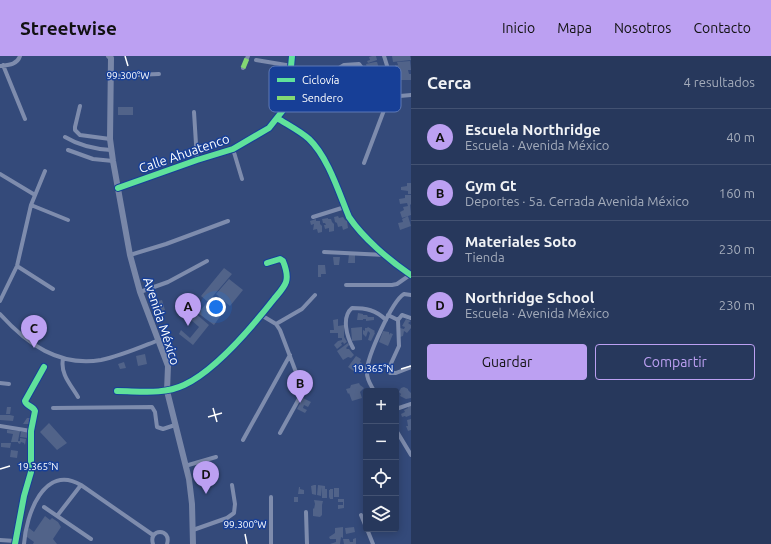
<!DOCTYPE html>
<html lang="es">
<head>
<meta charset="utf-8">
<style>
  :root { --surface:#27385c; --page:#334365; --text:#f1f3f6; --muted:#a4acbb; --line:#435272; --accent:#bca0f2 }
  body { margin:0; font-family:Ubuntu,sans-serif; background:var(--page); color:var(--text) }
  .controls { position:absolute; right:12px; bottom:12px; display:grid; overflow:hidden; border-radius:4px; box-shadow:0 2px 10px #0003 }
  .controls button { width:36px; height:36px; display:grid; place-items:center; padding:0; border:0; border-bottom:1px solid var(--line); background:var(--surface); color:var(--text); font:20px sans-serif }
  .you { position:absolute; left:216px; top:251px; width:14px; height:14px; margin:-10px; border:3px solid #fff; border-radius:50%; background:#1a73e8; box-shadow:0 0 0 6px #1a73e833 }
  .badge { display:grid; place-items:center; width:26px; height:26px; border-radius:50%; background:var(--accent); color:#111; font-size:13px; font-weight:700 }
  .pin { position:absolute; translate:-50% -33px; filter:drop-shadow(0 1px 2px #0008) }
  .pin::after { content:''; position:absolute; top:21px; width:14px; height:12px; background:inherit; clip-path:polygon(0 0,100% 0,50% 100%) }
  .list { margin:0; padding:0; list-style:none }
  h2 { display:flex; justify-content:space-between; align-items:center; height:52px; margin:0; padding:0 16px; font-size:17px }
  h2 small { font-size:13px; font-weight:400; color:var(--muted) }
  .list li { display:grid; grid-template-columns:26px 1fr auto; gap:12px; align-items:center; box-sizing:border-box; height:56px; padding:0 16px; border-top:1px solid var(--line) }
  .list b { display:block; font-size:15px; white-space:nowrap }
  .list p { margin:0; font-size:13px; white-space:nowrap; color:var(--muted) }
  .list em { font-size:13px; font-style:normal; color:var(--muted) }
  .actions { display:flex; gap:8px; padding:12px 16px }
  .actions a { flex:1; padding:9px 0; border:1px solid var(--accent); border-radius:4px; text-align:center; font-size:14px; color:var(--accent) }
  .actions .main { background:var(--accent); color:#111 }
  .icon { flex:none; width:22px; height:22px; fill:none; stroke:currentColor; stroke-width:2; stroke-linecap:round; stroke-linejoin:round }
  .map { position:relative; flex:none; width:411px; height:488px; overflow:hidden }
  header { display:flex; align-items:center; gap:24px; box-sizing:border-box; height:56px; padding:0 20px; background:var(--accent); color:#111 }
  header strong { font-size:19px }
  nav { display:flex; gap:22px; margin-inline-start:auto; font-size:14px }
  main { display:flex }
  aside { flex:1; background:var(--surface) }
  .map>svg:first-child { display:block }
  .building { fill:#516389 }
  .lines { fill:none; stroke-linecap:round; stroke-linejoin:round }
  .street { stroke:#7e8cad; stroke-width:4 }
  .secondary { stroke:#7987a8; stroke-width:6 }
  .quiet { stroke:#83d873; stroke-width:5; stroke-dasharray:10 5; stroke-linecap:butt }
  .cycleway-casing { stroke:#173f97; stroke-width:8 }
  .cycleway { stroke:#60e19b; stroke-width:6 }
  .ticks { fill:none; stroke:#fff; stroke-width:1.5 }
  .labels { text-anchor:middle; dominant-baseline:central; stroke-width:3; stroke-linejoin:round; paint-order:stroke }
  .street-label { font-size:13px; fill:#fff; stroke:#173f97 }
  .key { fill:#173f97; stroke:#5d79b6; stroke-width:1 }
  .key-label { font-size:11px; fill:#fff }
  .ticks-label { font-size:10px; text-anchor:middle; fill:#fff; stroke:#173f97; stroke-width:3; stroke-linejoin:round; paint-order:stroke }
</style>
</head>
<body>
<header>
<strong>Streetwise</strong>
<nav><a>Inicio</a><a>Mapa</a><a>Nosotros</a><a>Contacto</a></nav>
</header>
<main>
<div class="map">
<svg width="411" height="488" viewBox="0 0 411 488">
  <rect width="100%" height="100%" fill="#344a7a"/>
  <path class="building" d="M372 0H376L377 4 368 7 367 5 370 4 369 1Z
    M392 0H410L411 4 393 6Z
    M410 5 411 14H408L409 18H411V24H397L396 16 399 15 398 14H395V9H398L397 6Z
    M375 6H377L379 12 368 16 366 8Z
    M118 51H133V59H118Z
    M407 127H411V138H408V135L401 134V131L407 130Z
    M405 139H411V148L410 149 411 159 402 162 400 156 404 154 403 151 408 150 407 147 400 148 399 143 405 142Z
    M338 160 339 162 343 161 345 164 347 165 348 172 343 174 342 170 338 171 337 167 335 166 334 161Z
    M408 160 411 170 400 174 398 167 403 166 402 163Z
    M328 162V163H331L332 166 334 168V175L329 176V172L325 173 324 169H326L325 167H323L322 163Z
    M316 163V165H320V168L322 170V176L318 177 317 173 313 174 314 168 311 169 310 165Z
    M349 198H355V207H348Z
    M333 201H340L339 209H334Z
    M318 209H325L326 218H321V221H318Z
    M224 212 232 218 208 246 201 240Z
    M229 223 243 234 230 250 216 238Z
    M162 244 165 254 155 257 152 247Z
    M206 248 221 259 214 269 198 257Z
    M195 257 209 269 193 289 179 278 181 274 190 282 199 271 190 263Z
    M358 257 363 258V259H367L368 261H374V264L366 265V263H363V264H357Z
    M338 263V270L344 269V281L347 286 344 288 343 286 341 287 342 289 337 293 334 289 338 285 342 284V282H338V277H330V274H334L333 264Z
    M406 263 411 265 408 267 411 269V272L407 277 404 275 403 280 400 281V272L404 273 405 271 402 270Z
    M362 271V284L352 285 351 272Z
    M368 271 375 275 374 276 375 277 371 285 368 284 370 277 368 275 366 281 363 278V274L365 275V272H367Z
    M383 275 389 276V279L390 277 393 278 388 290 379 286Z
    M348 287 349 289 346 292 347 293H349L354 299 351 302 348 301 343 304 337 295Z
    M145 298 147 308 138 310 136 300Z
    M356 300 361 303 360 306 362 307 355 316 348 311Z
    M124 306 126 312 120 313 118 308Z
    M359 327 360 329 364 332 360 336 362 342 352 345 349 337 348 338 346 333 350 332 351 329Z
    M404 331 408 333V334L411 337V342L406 343 400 340 401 338 399 336 401 332Z
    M303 342 311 346 308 351 304 349 303 352 307 354 305 357 297 353Z
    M408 350H411V359L406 361 405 360 402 361 401 358 405 356 404 354 408 352Z
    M7 351H11L10 358H6Z
    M0 359H10L9 362 10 359 14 360 13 365 0 364Z
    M27 362H31L29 368H23Z
    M411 363V374L408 375 406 370H408L407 364Z
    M49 367 67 387 57 394 40 376Z
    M7 374 20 375 18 385H20V382L26 383 25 389 24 387 21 386 20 388 18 387V386H11L13 378 7 377Z
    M21 376H27L28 382 20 381Z
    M1 387H11L10 392 1 391Z
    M11 394 18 395 17 402 10 401Z
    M314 429H316V439L312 438 311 430Z
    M318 429 325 430V433H327V442H322V431L321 440 317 439Z
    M299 431H300V433L304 434V438H298Z
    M334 432H339V441H334Z
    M330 433H333V443H330L329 441V434H330Z
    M294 441H298V446H294Z
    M338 443H344V452L338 453V449H343V446H338Z
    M314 444 323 445 322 449V459L320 461 313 460V452L314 453 315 448Z
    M45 460 50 464 52 462 58 466 61 471 53 483 57 488H33L34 486 27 481 25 477 29 472 34 476Z
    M343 471V482L341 481 340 488H330L336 486V483H330L329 481 335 477V472Z
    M354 471 355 476 346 478 345 472Z
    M356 482V488H344L343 483H349L350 486H353V483Z"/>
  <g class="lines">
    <path class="street" d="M256 4 292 10
      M3 9 25 63
      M0 10C8 9 17 9 20 0
      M243 12 248 0
      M111 20 159 18
      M363 21 362 12 359 8 344 9 339 12V21L344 23 357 24 363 21 389 16
      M389 41 411 39
      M80 50 75 71V74L80 79 110 83
      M194 56 197 104
      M277 62C288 69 300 75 309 83 328 101 339 137 349 161 363 182 390 205 411 219
      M65 81C80 90 94 93 111 94
      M233 93 242 123
      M68 94 93 103 113 105
      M364 107 389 41V16L384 0
      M0 118 35 139
      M118 132 197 104 233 93 269 72 284 53 288 43 292 0
      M31 149 68 164
      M313 161 345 151
      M324 196 385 199
      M130 199 166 188 228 165
      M17 210 53 233
      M346 229H392L397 228 410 219
      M140 236 168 226 207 205
      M0 245 17 210 31 149 45 115
      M0 258C27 288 59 311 101 304 121 300 141 291 159 284
      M261 259 276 268 280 274 302 332 301 339 280 377
      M388 259 398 264 402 259 411 262
      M398 264 399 290 388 314 390 317H396L411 311
      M276 268 302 253 315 239
      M353 292C347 281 341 261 352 252 366 252 376 254 386 264
      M63 303C60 318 71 329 78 341
      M0 327 9 328
      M117 335C139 335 163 339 184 329 216 314 252 271 274 243 278 238 284 232 286 226 288 220 285 210 283 205L280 203 267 207
      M374 335C371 329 366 323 367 315 367 301 392 245 404 238L411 239
      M53 352 152 351 155 356 157 371 163 373 175 369
      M396 353 411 348
      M0 370 31 375
      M396 374 411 399
      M243 384 290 299
      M185 410 216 401
      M44 451 91 483
      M306 456 307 488
      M361 459 366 471
      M57 460 81 429
      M367 473 373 488
      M193 474 227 462 234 457 235 448 232 429
      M0 484 15 485
      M15 488 24 440 31 416V375L35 355C33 350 26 350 25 345L44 311
      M24 488C26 459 44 407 81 429L153 479
      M153 488C148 472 172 472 167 488
      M271 488V441"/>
    <path class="secondary" d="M109 0 111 2 110 83 113 105 130 199 140 236 168 310 167 335 189 423 192 448 193 488"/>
    <path class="quiet" d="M243 12 248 0"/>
    <defs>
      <path id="cycleway" d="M277 62C288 69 300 75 309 83 328 101 339 137 349 161 363 182 390 205 411 219
        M118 132 197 104 233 93 269 72 284 53 288 43 292 0
        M117 335C139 335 163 339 184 329 216 314 252 271 274 243 278 238 284 232 286 226 288 220 285 210 283 205L280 203 267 207
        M15 488 24 440 31 416V375L35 355C33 350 26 350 25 345L44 311"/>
    </defs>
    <use href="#cycleway" class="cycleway-casing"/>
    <use href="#cycleway" class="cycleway"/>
  </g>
  <path class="ticks" d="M125 0 128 10M401 313 411 310M213 352 217 366M208 361 222 357M0 413 10 410M245 478 247 488"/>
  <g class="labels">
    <g class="street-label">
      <text transform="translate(184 97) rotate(-19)">Calle Ahuatenco</text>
      <text transform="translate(162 265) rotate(72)">Avenida México</text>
    </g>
  </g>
  <rect x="269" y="10" width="132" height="46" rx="6" class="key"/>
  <rect x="277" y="22" width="18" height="4" fill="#60e19b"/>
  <rect x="277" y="40" width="18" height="4" fill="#83d873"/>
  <g class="key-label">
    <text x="302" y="28">Ciclovía</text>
    <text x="302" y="46">Sendero</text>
  </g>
  <g class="ticks-label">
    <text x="128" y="23">99.300°W</text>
    <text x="373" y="316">19.365°N</text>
    <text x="38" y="414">19.365°N</text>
    <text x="245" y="472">99.300°W</text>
  </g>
</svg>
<div class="controls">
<button>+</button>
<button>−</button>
<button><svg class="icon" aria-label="locate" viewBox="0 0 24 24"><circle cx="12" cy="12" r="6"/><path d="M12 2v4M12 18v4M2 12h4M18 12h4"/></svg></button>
<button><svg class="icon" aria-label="layers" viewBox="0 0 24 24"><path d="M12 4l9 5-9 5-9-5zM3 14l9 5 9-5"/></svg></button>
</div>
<div class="you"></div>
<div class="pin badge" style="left:188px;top:270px">A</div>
<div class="pin badge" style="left:300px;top:347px">B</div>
<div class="pin badge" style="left:34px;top:292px">C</div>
<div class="pin badge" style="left:206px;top:438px">D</div>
</div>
<aside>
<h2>Cerca<small>4 resultados</small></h2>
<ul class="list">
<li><span class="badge">A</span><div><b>Escuela Northridge</b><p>Escuela · Avenida México</p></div><em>40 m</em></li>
<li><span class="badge">B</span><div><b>Gym Gt</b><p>Deportes · 5a. Cerrada Avenida México</p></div><em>160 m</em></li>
<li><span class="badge">C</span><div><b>Materiales Soto</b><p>Tienda</p></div><em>230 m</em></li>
<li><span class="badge">D</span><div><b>Northridge School</b><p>Escuela · Avenida México</p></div><em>230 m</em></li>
</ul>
<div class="actions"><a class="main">Guardar</a><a>Compartir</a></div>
</aside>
</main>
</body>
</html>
